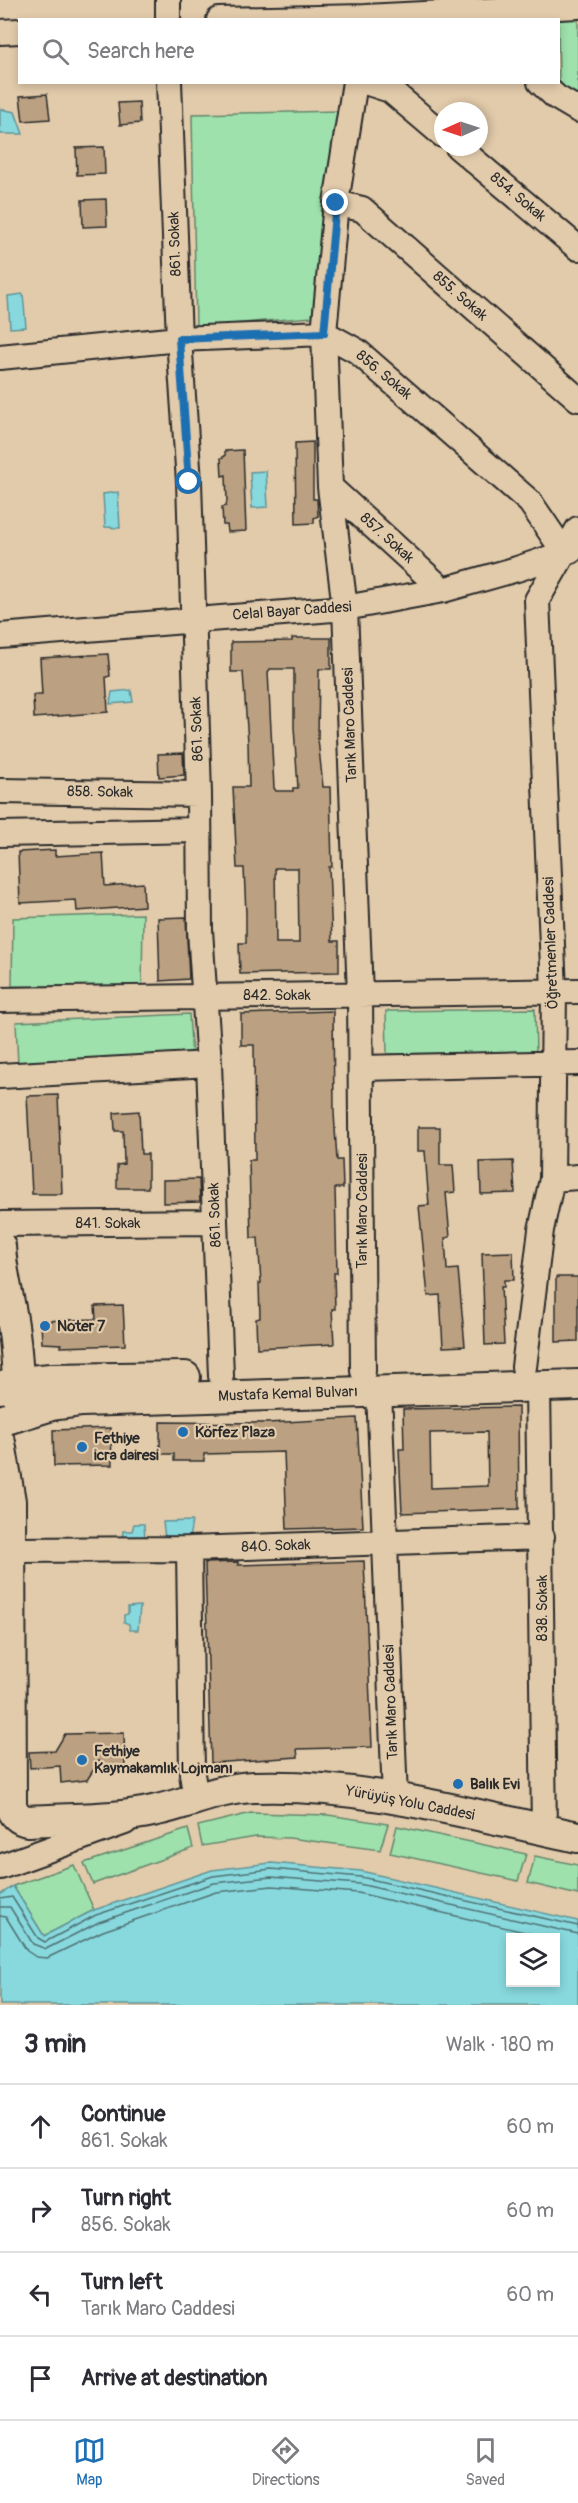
<!DOCTYPE html>
<html lang="en">
<head>
<meta charset="utf-8">
<style>
  :root { --surface:#fff; --page:#f7f7f7; --text:#2b2b33; --muted:#7c7c81; --line:#e1e1e2; --accent:#1f6fb2 }
  body { margin:0; font-family:Pangolin,sans-serif; background:var(--page); color:var(--text) }
  .controls { position:absolute; right:18px; bottom:18px; display:grid; overflow:hidden; border-radius:0px; box-shadow:0 3px 9px #0003 }
  .controls button { width:54px; height:54px; display:grid; place-items:center; padding:0; border:0; border-bottom:2px solid var(--line); background:var(--surface); color:var(--text); font:30px sans-serif }
  .compass { position:absolute; left:434px; top:102px; width:54px; height:54px; border-radius:50%; background:var(--surface); box-shadow:0 3px 9px #0003; rotate:267deg }
  .stop { position:absolute; width:18px; height:18px; margin:-14px; border:4px solid #1f6fb2; border-radius:50%; background:#fff }
  .stop.end { background:#1f6fb2; border-color:#fff; box-shadow:0 2px 6px #0008 }
  .list { margin:0; padding:0; list-style:none }
  h2 { display:flex; justify-content:space-between; align-items:center; height:78px; margin:0; padding:0 24px; font-size:26px }
  h2 small { font-size:20px; font-weight:400; color:var(--muted) }
  .list li { display:grid; grid-template-columns:39px 1fr auto; gap:18px; align-items:center; box-sizing:border-box; height:84px; padding:0 24px; border-top:2px solid var(--line) }
  .list b { display:block; font-size:22px; white-space:nowrap }
  .list p { margin:0; font-size:20px; white-space:nowrap; color:var(--muted) }
  .list em { font-size:20px; font-style:normal; color:var(--muted) }
  .icon { flex:none; width:33px; height:33px; fill:none; stroke:currentColor; stroke-width:2; stroke-linecap:round; stroke-linejoin:round }
  .map { position:relative; flex:none; width:578px; height:2005px; overflow:hidden }
  .search { position:absolute; background:var(--surface); box-shadow:0 3px 9px #0003; left:18px; right:18px; top:18px; height:66px; display:flex; align-items:center; gap:15px; box-sizing:border-box; padding:0 21px; border-radius:0px; color:var(--muted); font-size:22px }
  .sheet { height:414px; background:var(--surface) }
  nav { display:flex; justify-content:space-around; align-items:center; box-sizing:border-box; height:84px; border-top:2px solid var(--line); background:var(--surface); font-size:16px; color:var(--muted) }
  nav a { display:grid; justify-items:center; gap:3px }
  nav .on { color:var(--accent) }
  .map>svg:first-child { display:block }
  .green { fill:#9ee1ac; stroke:#64866c; stroke-width:1.5 }
  .water { fill:#87d9de; stroke:#629396; stroke-width:1.5; fill-rule:evenodd }
  .lines { fill:none; stroke-linecap:round; stroke-linejoin:round }
  .shore { stroke:#507173; stroke-width:1.5 }
  .building { fill:#bba181; stroke:#2b2b2b; stroke-width:1.5; fill-rule:evenodd }
  .minor-casing { stroke:#2b2b2b; stroke-width:28 }
  .major-casing { stroke:#2b2b2b; stroke-width:34 }
  .minor { stroke:#e2cbab; stroke-width:24 }
  .major { stroke:#e2cbab; stroke-width:30 }
  .route { stroke:#1f6fb2; stroke-width:8 }
  .poi-dot { fill:#1f6fb2; stroke:#e2cbab; stroke-width:2 }
  .labels { text-anchor:middle; dominant-baseline:central; stroke-width:4.5; stroke-linejoin:round; paint-order:stroke }
  .street-label { font-size:15px; fill:#2b2b2b; stroke:#e2cbab }
  .poi-label { font-size:15px; font-weight:bold; fill:#2b2b2b; stroke:#e2cbab; text-anchor:start }
</style>
</head>
<body>
<div class="map">
<svg width="578" height="2005" viewBox="0 0 578 2005">
  <rect width="100%" height="100%" fill="#e2cbab"/>
  <filter id="ink" filterUnits="userSpaceOnUse"><feTurbulence type="fractalNoise" baseFrequency=".0167" numOctaves="2"/><feDisplacementMap in="SourceGraphic" scale="12" xChannelSelector="R" yChannelSelector="G"/><feConvolveMatrix kernelMatrix="1 2 1 2 8 2 1 2 1" color-interpolation-filters="sRGB"/></filter>
  <g filter="url(#ink)">
    <path class="green" d="M578 12V101L559 82 558 20 497 19Z
      M339 111 312 317 196 327 192 114Z
      M143 914 142 987 12 986 13 918Z
      M535 1009 536 1052 387 1054 386 1011Z
      M189 1014 192 1057 18 1065 16 1022Z
      M251 1813 328 1815 388 1824 380 1850 289 1838 256 1837 202 1846 198 1826Z
      M397 1826 526 1854 518 1881 390 1853Z
      M188 1829 193 1848 93 1884 84 1863Z
      M535 1856 578 1865V1895L528 1883Z
      M74 1865 94 1910 44 1936 13 1886Z"/>
    <path class="water" d="M0 109 15 112 23 134H0Z
      M23 294 26 327 10 328 8 296Z
      M266 471 268 507 252 508 250 472Z
      M118 492 120 528 105 527 103 494Z
      M131 690 133 702 110 704 112 692Z
      M192 1521 189 1539 165 1538 163 1522Z
      M134 1524H144L145 1540 122 1541 123 1531H132Z
      M140 1606 138 1630H130L129 1624 124 1622V1615L128 1614V1607Z
      M271 1863 361 1871 578 1921V2005H0V1895L13 1886 44 1936 94 1910 212 1870ZM510 1938H556V1982H510Z"/>
    <g class="lines">
      <path class="shore" d="M0 1899 12 1897 38 1938 45 1942 96 1915 213 1876 271 1869 361 1877 578 1926
        M0 1907H10L33 1944 46 1949 99 1922 214 1883 271 1877 359 1884 578 1934
        M0 1916 6 1917 27 1951 36 1957 47 1958 103 1931 216 1892 272 1886 358 1893 550 1938"/>
    </g>
    <path class="building" d="M47 94 50 119 23 121 20 96Z
      M139 102 140 123 120 125 118 103Z
      M104 147 105 174 77 175 76 148Z
      M106 199 107 226 83 227 82 200Z
      M313 442V499H317L318 516 314 518V523L296 524 295 443Z
      M243 450 246 531 228 532 227 525H223L222 507 226 506 227 501 226 475 222 476 221 458 225 456V451Z
      M292 638H331V669H319L318 739 323 787H330L332 867H329L332 941H339V972L240 974 239 943H246V914L244 868H237L233 787H249L248 742 243 672H231V642L292 641ZM270 669H294V727L298 788H293V791H276L274 788 268 672ZM275 868H298L299 943H276Z
      M108 654 110 676 106 677 108 712 34 718 33 695H42L40 658Z
      M183 753 184 775 159 777 158 754Z
      M55 850V856L103 853 105 886 143 883 144 906 77 911 76 900 20 903 18 852Z
      M186 917 189 979 160 981 158 918Z
      M333 1011 334 1113 337 1160H342L343 1188H335L337 1273H334L335 1309H332L334 1344 257 1348 256 1319 260 1318 259 1283H261L258 1238H251L249 1160H255L254 1045H241V1014Z
      M58 1095 62 1194H32L27 1096Z
      M139 1111 141 1154H148V1188H117V1165L124 1164 123 1131H115L114 1113Z
      M418 1127H440V1165H453L455 1192 446 1193 450 1237 445 1238 447 1270 458 1269 465 1346 443 1347 440 1295 428 1296 419 1206 429 1205 425 1151H418Z
      M513 1161 515 1193 481 1194 480 1162Z
      M199 1179 200 1202 163 1203V1180Z
      M513 1252 514 1280H504V1287H501L504 1344 485 1345 482 1253Z
      M556 1277H578V1341L556 1342Z
      M123 1305 125 1345 61 1347V1344L42 1343 41 1321 96 1319 95 1306Z
      M518 1407 519 1509 402 1513 399 1449H404L403 1409ZM487 1432 488 1486 431 1488 430 1433Z
      M357 1418 363 1527 287 1529 284 1452 204 1454V1461H174V1454H160V1422L267 1423Z
      M111 1428 112 1465 54 1466 53 1430Z
      M364 1561 372 1747 297 1749 298 1757 211 1763 205 1563 238 1562V1565Z
      M124 1733 125 1771H115L99 1761 87 1780 61 1783 60 1766 30 1768 29 1752 55 1751 65 1734Z"/>
    <g class="lines">
      <defs>
        <path id="minor" d="M168 0V20
          M219 20 365 17 578 6
          M0 32 20 31
          M169 82 179 339 189 482 199 794 200 930 209 1064 221 1376
          M355 82 336 203 324 333 330 487 345 608 360 995 363 1371
          M365 82 390 90 443 135
          M540 82 556 97 578 110
          M458 147 578 248
          M336 203 362 209 578 399
          M0 357 179 339 324 333 357 351 530 502 564 552
          M330 487 443 590
          M0 636 345 608 443 590 517 569 571 551
          M0 791 199 794
          M0 834 199 830
          M0 1000 578 991
          M361 1068 578 1063
          M0 1076 209 1064
          M552 1179 578 1177
          M0 1224 215 1222
          M524 1367 541 1230 552 1179 554 991 537 600 578 529
          M538 1386 544 1830
          M379 1390 395 1799
          M189 1549 192 1774 196 1799
          M10 1550 189 1549 542 1537
          M0 1867 125 1822"/>
        <path id="major" d="M0 1246C1 1271 8 1294 12 1319 17 1347 18 1375 19 1403
          M0 1388 18 1382 51 1379 185 1377
          M0 1421 52 1405 82 1401 578 1385
          M0 1443 10 1501 11 1804C13 1814 19 1820 29 1821 71 1818 116 1820 157 1810 189 1803 220 1788 254 1787 364 1783 472 1815 578 1837"/>
      </defs>
      <use href="#minor" class="minor-casing"/>
      <use href="#major" class="major-casing"/>
      <use href="#minor" class="minor"/>
      <use href="#major" class="major"/>
    </g>
  </g>
  <g class="lines" filter="url(#ink)">
    <path class="route" d="M189 482 179 339 324 333 336 203"/>
  </g>
  <g class="poi-dot">
    <circle cx="45" cy="1326" r="6"/>
    <circle cx="183" cy="1432" r="6"/>
    <circle cx="82" cy="1447" r="6"/>
    <circle cx="82" cy="1760" r="6"/>
    <circle cx="458" cy="1784" r="6"/>
  </g>
  <g class="labels">
    <g class="street-label">
      <text transform="translate(518 197) rotate(40)">854. Sokak</text>
      <text transform="translate(175 244) rotate(-92)">861. Sokak</text>
      <text transform="translate(460 296) rotate(41)">855. Sokak</text>
      <text transform="translate(384 375) rotate(40)">856. Sokak</text>
      <text transform="translate(387 538) rotate(42)">857. Sokak</text>
      <text transform="translate(292 611) rotate(-4)">Celal Bayar Caddesi</text>
      <text transform="translate(350 725) rotate(-92)">Tarık Maro Caddesi</text>
      <text transform="translate(197 729) rotate(-92)">861. Sokak</text>
      <text transform="translate(100 792) rotate(1)">858. Sokak</text>
      <text transform="translate(551 943) rotate(-92)">Öğretmenler Caddesi</text>
      <text x="277" y="995">842. Sokak</text>
      <text transform="translate(362 1211) rotate(-90)">Tarık Maro Caddesi</text>
      <text transform="translate(215 1215) rotate(-92)">861. Sokak</text>
      <text x="108" y="1223">841. Sokak</text>
      <text transform="translate(288 1394) rotate(-2)">Mustafa Kemal Bulvarı</text>
      <text transform="translate(276 1546) rotate(-2)">840. Sokak</text>
      <text transform="translate(542 1608) rotate(-90)">838. Sokak</text>
      <text transform="translate(391 1702) rotate(-92)">Tarık Maro Caddesi</text>
      <text transform="translate(410 1803) rotate(11)">Yürüyüş Yolu Caddesi</text>
    </g>
    <g class="poi-label">
      <text x="57" y="1326">Noter 7</text>
      <text x="195" y="1432">Körfez Plaza</text>
      <text x="94" y="1438">Fethiye<tspan x="94" dy="17">icra dairesi</tspan></text>
      <text x="94" y="1751">Fethiye<tspan x="94" dy="17">Kaymakamlık Lojmanı</tspan></text>
      <text x="470" y="1784">Balık Evi</text>
    </g>
  </g>
</svg>
<div class="controls">
<button><svg class="icon" aria-label="layers" viewBox="0 0 24 24"><path d="M12 4l9 5-9 5-9-5zM3 14l9 5 9-5"/></svg></button>
</div>
<svg class="compass" viewBox="-18 -18 36 36"><path d="M0-13l5 13h-10z" fill="#e53935"/><path d="M0 13l5-13h-10z" fill="#7c7c81"/></svg>
<div class="stop" style="left:189px;top:482px"></div>
<div class="stop end" style="left:336px;top:203px"></div>
<div class="search"><svg class="icon" aria-label="search" viewBox="0 0 24 24"><circle cx="10" cy="10" r="6"/><path d="M15 15l6 6"/></svg>Search here</div>
</div>
<section class="sheet">
<h2>3 min<small>Walk · 180 m</small></h2>
<ul class="list">
<li><svg class="icon" aria-label="ahead" viewBox="0 0 24 24"><path d="M12 20V5M6 11l6-6 6 6"/></svg><div><b>Continue</b><p>861. Sokak</p></div><em>60 m</em></li>
<li><svg class="icon" aria-label="right" viewBox="0 0 24 24"><path d="M7 20v-9h11M14 6l5 5-5 5"/></svg><div><b>Turn right</b><p>856. Sokak</p></div><em>60 m</em></li>
<li><svg class="icon" aria-label="left" viewBox="0 0 24 24"><path d="M17 20v-9H6M10 6l-5 5 5 5"/></svg><div><b>Turn left</b><p>Tarık Maro Caddesi</p></div><em>60 m</em></li>
<li><svg class="icon" aria-label="arrive" viewBox="0 0 24 24"><path d="M6 21V4h12l-3 4 3 4H6"/></svg><div><b>Arrive at destination</b></div></li>
</ul>
</section>
<nav>
<a class="on"><svg class="icon" aria-label="map" viewBox="0 0 24 24"><path d="M3 6l6-2 6 2 6-2v14l-6 2-6-2-6 2zM9 4v14M15 6v14"/></svg>Map</a>
<a><svg class="icon" aria-label="directions" viewBox="0 0 24 24"><path d="M12 3l9 9-9 9-9-9zM9 14v-3h6M13 9l2 2-2 2"/></svg>Directions</a>
<a><svg class="icon" aria-label="saved" viewBox="0 0 24 24"><path d="M7 4h10v16l-5-4-5 4z"/></svg>Saved</a>
</nav>
</body>
</html>
